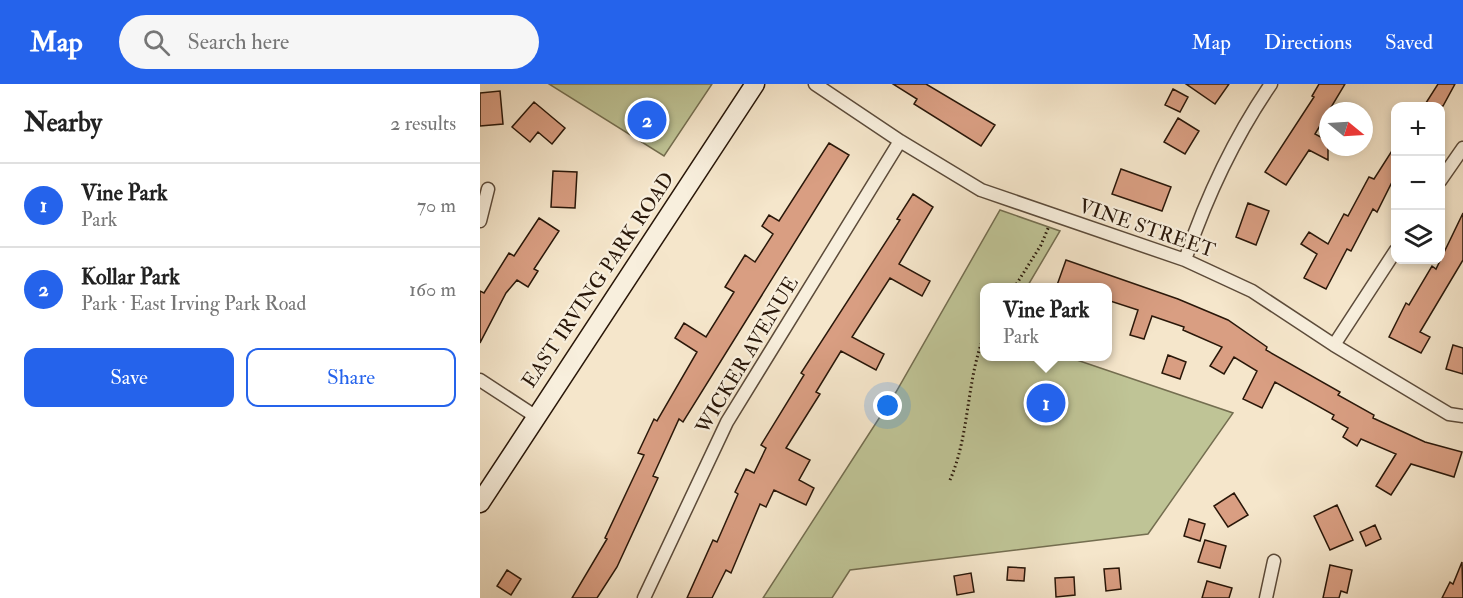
<!DOCTYPE html>
<html lang="en">
<head>
<meta charset="utf-8">
<style>
  :root { --surface:#fff; --page:#f6f6f6; --text:#222; --muted:#767676; --line:#e0e0e0; --accent:#2563eb }
  body { margin:0; font-family:"IM FELL Double Pica",serif; background:var(--page); color:var(--text) }
  .controls { position:absolute; right:18px; top:18px; display:grid; overflow:hidden; border-radius:12px; box-shadow:0 3px 9px #0003 }
  .controls button { width:54px; height:54px; display:grid; place-items:center; padding:0; border:0; border-bottom:2px solid var(--line); background:var(--surface); color:var(--text); font:30px sans-serif }
  .compass { position:absolute; left:839px; top:18px; width:54px; height:54px; border-radius:50%; background:var(--surface); box-shadow:0 3px 9px #0003; rotate:108deg }
  .you { position:absolute; left:408px; top:322px; width:21px; height:21px; margin:-15px; border:4px solid #fff; border-radius:50%; background:#1a73e8; box-shadow:0 0 0 9px #1a73e833 }
  .badge { display:grid; place-items:center; width:39px; height:39px; border-radius:50%; background:var(--accent); color:#fff; font-size:20px; font-weight:700 }
  .pin { position:absolute; translate:-50% -50%; border:3px solid #fff; box-shadow:0 2px 6px #0006 }
  .popup { position:absolute; left:500px; top:199px; width:132px; height:78px; box-sizing:border-box; display:grid; place-content:center; border-radius:12px; background:var(--surface); filter:drop-shadow(0 2px 4px #0005); font-size:20px; white-space:nowrap; color:var(--muted) }
  .popup b { font-size:22px; color:var(--text) }
  .popup::after { content:''; position:absolute; left:50%; top:100%; margin-left:-12px; border:12px solid transparent; border-top-color:var(--surface) }
  .list { margin:0; padding:0; list-style:none }
  h2 { display:flex; justify-content:space-between; align-items:center; height:78px; margin:0; padding:0 24px; font-size:26px }
  h2 small { font-size:20px; font-weight:400; color:var(--muted) }
  .list li { display:grid; grid-template-columns:39px 1fr auto; gap:18px; align-items:center; box-sizing:border-box; height:84px; padding:0 24px; border-top:2px solid var(--line) }
  .list b { display:block; font-size:22px; white-space:nowrap }
  .list p { margin:0; font-size:20px; white-space:nowrap; color:var(--muted) }
  .list em { font-size:20px; font-style:normal; color:var(--muted) }
  .actions { display:flex; gap:12px; padding:18px 24px }
  .actions a { flex:1; padding:14px 0; border:2px solid var(--accent); border-radius:12px; text-align:center; font-size:21px; color:var(--accent) }
  .actions .main { background:var(--accent); color:#fff }
  .icon { flex:none; width:33px; height:33px; fill:none; stroke:currentColor; stroke-width:2; stroke-linecap:round; stroke-linejoin:round }
  .map { position:relative; flex:none; width:983px; height:514px; overflow:hidden }
  header { display:flex; align-items:center; gap:36px; box-sizing:border-box; height:84px; padding:0 30px; background:var(--accent); color:#fff }
  header strong { font-size:28px }
  nav { display:flex; gap:33px; margin-inline-start:auto; font-size:21px }
  .search { width:420px; height:54px; background:var(--page); display:flex; align-items:center; gap:15px; box-sizing:border-box; padding:0 21px; border-radius:33px; color:var(--muted); font-size:22px }
  main { display:flex }
  aside { flex:1; background:var(--surface) }
  .map>svg:first-child { display:block }
  .green { fill:#bfc496; stroke:#746e50; stroke-width:1.5 }
  .building { fill:#d99e82; stroke:#291709; stroke-width:1.5 }
  .lines { fill:none; stroke-linecap:round; stroke-linejoin:round }
  .minor-casing { stroke:#5c4b3a; stroke-width:15 }
  .secondary-casing { stroke:#291709; stroke-width:21 }
  .path { stroke:#291709; stroke-width:3; stroke-dasharray:1.5 3; stroke-linecap:butt }
  .minor { stroke:#f8efdd; stroke-width:12 }
  .secondary { stroke:#f8efdd; stroke-width:18 }
  .labels { text-anchor:middle; dominant-baseline:central; stroke-width:4.5; stroke-linejoin:round; paint-order:stroke }
  .street-label { font-size:20px; fill:#291709; stroke:#f8efdd }
</style>
</head>
<body>
<header>
<strong>Map</strong>
<div class="search"><svg class="icon" aria-label="search" viewBox="0 0 24 24"><circle cx="10" cy="10" r="6"/><path d="M15 15l6 6"/></svg>Search here</div>
<nav><a>Map</a><a>Directions</a><a>Saved</a></nav>
</header>
<main>
<aside>
<h2>Nearby<small>2 results</small></h2>
<ul class="list">
<li><span class="badge">1</span><div><b>Vine Park</b><p>Park</p></div><em>70 m</em></li>
<li><span class="badge">2</span><div><b>Kollar Park</b><p>Park · East Irving Park Road</p></div><em>160 m</em></li>
</ul>
<div class="actions"><a class="main">Save</a><a>Share</a></div>
</aside>
<div class="map">
<svg width="983" height="514" viewBox="0 0 983 514">
  <rect width="100%" height="100%" fill="#f5e6cb"/>
  <filter id="stains"><feTurbulence type="fractalNoise" baseFrequency=".00333" numOctaves="4"/><feColorMatrix values="0 0 0 0 .2 0 0 0 0 .09 0 0 0 0 .02 0 0 0 .5 -.17"/></filter>
  <radialGradient id="worn" r=".72"><stop offset=".6" stop-color="#630" stop-opacity="0"/><stop offset="1" stop-color="#630" stop-opacity=".3"/></radialGradient>
  <path class="green" d="M69 0H232L184 72Z
    M520 126 580 147 547 203 504 204V272L588 273 753 329 668 450 370 486 352 514H283L416 308Z"/>
  <path class="building" d="M413 0H446L515 41 501 62 434 20 437 15Z
    M706 0H749L735 20Z
    M839 0H865L835 50 848 57V76L829 66 806 101 785 88 834 13 832 12Z
    M958 0H975L963 22H944Z
    M693 5 708 13 700 28 685 21Z
    M20 7 23 40 0 42V9Z
    M54 18 85 44 72 60 58 48 50 58 32 43Z
    M698 34 719 47 705 70 684 58Z
    M349 59 369 71 203 338 199 335 173 392 178 394 137 483 117 514H92L127 455 125 454 164 371 158 369 174 335 177 337 217 268 195 254 204 239 226 253 254 208 245 203 265 171 275 178 293 150 282 142 289 131 299 137Z
    M915 62V92L897 128 893 125 871 167 867 165 846 205 824 194 837 170 821 160 829 148 848 160 864 130 868 132 889 93 894 95Z
    M641 85 691 103 682 127 632 110Z
    M73 87 97 88 95 124 71 123Z
    M433 110 453 123 419 180 450 197 442 212 410 194 372 253 404 270 396 286 361 267 336 308 340 310 306 364 330 376 319 396 334 404 326 421 294 406 286 423 280 420 251 489 246 486 232 514H207L233 456 237 458 258 410 255 408 266 385 274 389 286 364 281 361 324 291 321 289 420 136 417 135Z
    M768 119 789 127 776 161 756 153Z
    M983 129V176L940 248 950 253 941 269 909 253 926 219 929 221 952 182 956 185Z
    M59 134 79 147 54 185 58 187 48 203 37 196 26 209 0 259V207L4 209 29 169 34 172Z
    M586 176 698 215 748 236 787 263 786 266 860 308 858 311 894 331 893 334 945 358 982 368 974 393 931 380 911 411 896 402 916 370 881 355 877 362 863 353 868 344 852 335 854 331 795 298 782 324 763 315 777 287 754 273 744 290 730 282 742 263 703 246 704 243 672 232 664 255 650 251 658 226 627 216V204H576Z
    M973 261 983 264V290L966 285Z
    M688 271 706 278 700 295 682 289Z
    M754 409 768 431 748 443 734 422Z
    M857 421 873 456 850 466 834 432Z
    M709 435 725 440 720 457 704 452Z
    M895 441 901 455 886 462 880 448Z
    M725 456 746 462 740 484 718 478Z
    M982 478 983 514H962L970 498 973 500Z
    M850 481 872 486 867 509 861 507 859 514H843Z
    M528 483 545 484 544 497 527 496Z
    M639 484 641 505 626 507 624 485Z
    M27 486 41 495 31 511 17 502Z
    M491 489 494 508 477 511 474 492Z
    M594 493 595 511 576 513 575 494Z
    M727 497 752 504 749 514H722Z"/>
  <g class="lines">
    <defs>
      <path id="minor" d="M335 0 420 57 501 106 705 176 772 207 854 261 969 330 983 332
        M960 97 983 64
        M0 137 8 105
        M705 176C726 114 754 54 791 0
        M854 261 916 166
        M0 296 55 332
        M164 514 247 338 420 57
        M786 514 794 477"/>
      <path id="secondary" d="M0 419 275 0"/>
    </defs>
    <use href="#minor" class="minor-casing"/>
    <use href="#secondary" class="secondary-casing"/>
    <path class="path" d="M534 204 561 161 569 142
      M470 396C490 350 486 298 504 252"/>
    <use href="#minor" class="minor"/>
    <use href="#secondary" class="secondary"/>
  </g>
  <g class="labels">
    <g class="street-label">
      <text transform="translate(667 144) rotate(19)">VINE STREET</text>
      <text transform="translate(118 196) rotate(-56)">EAST IRVING PARK ROAD</text>
      <text transform="translate(267 271) rotate(-59)">WICKER AVENUE</text>
    </g>
  </g>
  <rect width="100%" height="100%" filter="url(#stains)"/>
  <rect width="100%" height="100%" fill="url(#worn)"/>
</svg>
<div class="controls">
<button>+</button>
<button>−</button>
<button><svg class="icon" aria-label="layers" viewBox="0 0 24 24"><path d="M12 4l9 5-9 5-9-5zM3 14l9 5 9-5"/></svg></button>
</div>
<svg class="compass" viewBox="-18 -18 36 36"><path d="M0-13l5 13h-10z" fill="#e53935"/><path d="M0 13l5-13h-10z" fill="#767676"/></svg>
<div class="you"></div>
<div class="pin badge" style="left:566px;top:319px">1</div>
<div class="popup"><b>Vine Park</b>Park</div>
<div class="pin badge" style="left:167px;top:36px">2</div>
</div>
</main>
</body>
</html>
